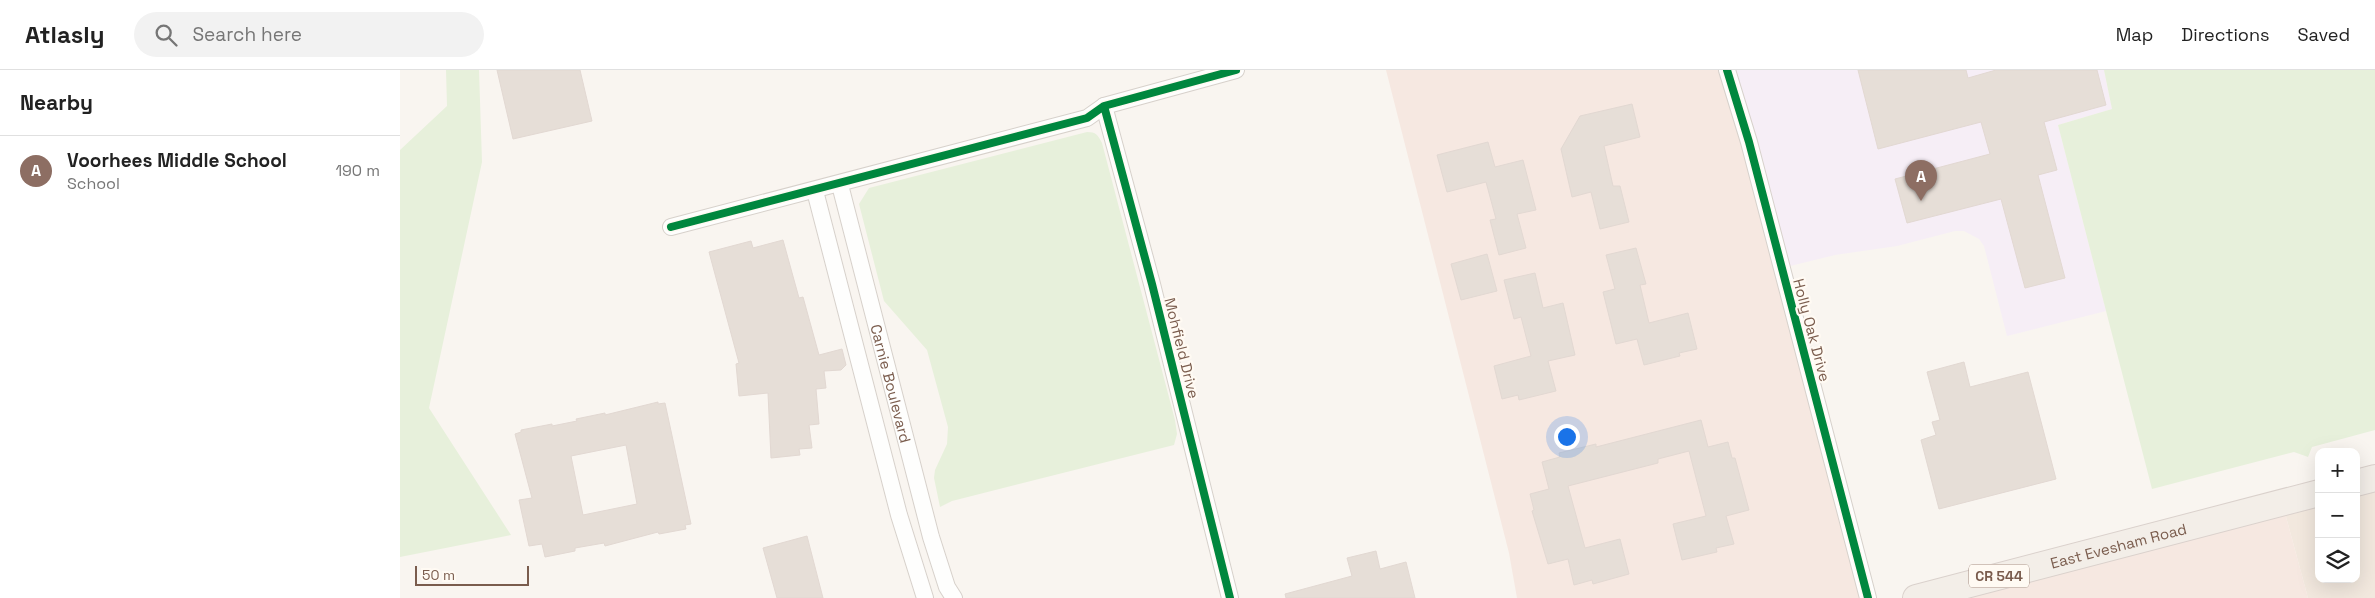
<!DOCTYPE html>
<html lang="en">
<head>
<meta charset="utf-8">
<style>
  :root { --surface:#fff; --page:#f2f2f2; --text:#222; --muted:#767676; --line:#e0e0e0; --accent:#111827 }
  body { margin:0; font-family:"Space Grotesk",sans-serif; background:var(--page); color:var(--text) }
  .controls { position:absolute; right:15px; bottom:15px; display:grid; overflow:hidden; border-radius:10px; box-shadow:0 5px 20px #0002 }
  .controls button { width:45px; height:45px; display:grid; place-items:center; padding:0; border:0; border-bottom:1px solid var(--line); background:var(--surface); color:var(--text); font:25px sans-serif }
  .scale { position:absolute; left:15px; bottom:12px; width:114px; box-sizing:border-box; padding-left:5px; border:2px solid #7a5c4d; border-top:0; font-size:14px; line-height:18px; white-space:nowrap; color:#7a5c4d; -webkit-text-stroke:4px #fffaf3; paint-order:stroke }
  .you { position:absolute; left:1166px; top:366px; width:18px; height:18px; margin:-12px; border:4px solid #fff; border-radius:50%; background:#1a73e8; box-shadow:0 0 0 8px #1a73e833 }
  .badge { display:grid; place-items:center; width:32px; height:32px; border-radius:50%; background:var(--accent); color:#fff; font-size:16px; font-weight:700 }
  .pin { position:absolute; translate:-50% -41px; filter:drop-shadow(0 1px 2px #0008) }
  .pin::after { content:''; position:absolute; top:26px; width:18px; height:15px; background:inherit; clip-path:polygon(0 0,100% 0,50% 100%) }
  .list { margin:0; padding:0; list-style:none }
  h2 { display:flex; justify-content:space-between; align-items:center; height:65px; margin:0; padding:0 20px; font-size:21px }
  h2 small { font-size:16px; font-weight:400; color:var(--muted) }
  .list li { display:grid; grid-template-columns:32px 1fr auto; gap:15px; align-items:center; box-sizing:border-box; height:70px; padding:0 20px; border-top:1px solid var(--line) }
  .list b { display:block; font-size:19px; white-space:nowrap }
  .list p { margin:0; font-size:16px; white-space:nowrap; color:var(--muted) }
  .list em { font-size:16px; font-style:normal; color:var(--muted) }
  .icon { flex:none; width:28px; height:28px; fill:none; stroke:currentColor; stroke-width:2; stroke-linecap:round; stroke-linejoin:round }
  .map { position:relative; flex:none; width:1975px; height:528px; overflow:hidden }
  header { display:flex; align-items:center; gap:30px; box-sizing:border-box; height:70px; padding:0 25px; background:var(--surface); border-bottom:1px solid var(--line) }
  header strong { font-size:24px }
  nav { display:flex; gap:28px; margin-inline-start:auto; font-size:18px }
  .search { width:350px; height:45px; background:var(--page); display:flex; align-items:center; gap:12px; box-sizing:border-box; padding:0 18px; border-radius:28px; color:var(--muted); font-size:19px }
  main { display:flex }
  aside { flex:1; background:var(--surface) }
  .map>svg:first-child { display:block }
  .residential { fill:#f2e8de }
  .commercial { fill:#f6e8e1 }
  .education { fill:#f6eef6 }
  .green { fill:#e7f0db }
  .building { fill:#e6ded7; stroke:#e2d8d2; fill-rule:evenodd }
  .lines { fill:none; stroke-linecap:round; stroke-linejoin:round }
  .minor-casing { stroke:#d7d1cb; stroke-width:18 }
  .primary-casing { stroke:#dad1cc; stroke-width:28 }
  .minor { stroke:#fefefd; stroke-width:16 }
  .primary { stroke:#f3eee8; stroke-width:26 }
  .cycleway-casing { stroke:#fffaf3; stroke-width:11 }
  .cycleway { stroke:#00873e; stroke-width:8 }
  .labels { text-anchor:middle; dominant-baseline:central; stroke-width:4.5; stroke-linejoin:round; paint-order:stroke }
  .shield { fill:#fffaf3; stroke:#a28b7f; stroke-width:1 }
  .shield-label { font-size:14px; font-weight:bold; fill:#7a5c4d }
  .street-label { font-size:15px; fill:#7a5c4d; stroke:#fffaf3 }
</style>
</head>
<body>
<header>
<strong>Atlasly</strong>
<div class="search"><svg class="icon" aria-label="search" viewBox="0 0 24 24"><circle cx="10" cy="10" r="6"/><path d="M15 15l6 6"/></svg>Search here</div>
<nav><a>Map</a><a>Directions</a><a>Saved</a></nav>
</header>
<main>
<aside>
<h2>Nearby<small></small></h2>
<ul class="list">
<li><span class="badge" style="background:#8d6e63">A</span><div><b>Voorhees Middle School</b><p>School</p></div><em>190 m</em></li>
</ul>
</aside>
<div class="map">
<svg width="1975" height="528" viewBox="0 0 1975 528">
  <rect width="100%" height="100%" fill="#f9f5f0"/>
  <path class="residential" d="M1975 408V528H1908L1882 432 1919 423V509H1956V413Z"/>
  <path class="commercial" d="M986 0H1327L1468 528H1117L1109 483Z
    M1882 432 1908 528H1516Z"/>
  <path class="education" d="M1327 0H1704L1712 39 1658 55 1706 241 1607 266 1584 176 1579 169 1564 161H1555L1497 176 1435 185 1382 198Z"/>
  <path class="green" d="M46 0H79L82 92 29 338 111 465 0 487V80L47 36Z
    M1704 0H1975V360L1912 377 1908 387 1894 382 1752 419 1658 55 1712 39Z
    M687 62C696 62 698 65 702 73L775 350 777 364 774 375 552 431 540 437 534 408 535 400 547 374 548 357 527 280 484 231 459 134 469 118Z"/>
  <path class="building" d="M97 0H180L192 51 113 69Z
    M1458 0H1566L1568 8 1596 0H1697L1706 35 1644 52 1657 100 1638 105 1665 208 1625 218 1601 129 1507 153 1495 109 1590 84 1581 52 1478 79Z
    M1232 34 1240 67 1204 76 1213 116H1220L1229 152 1200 159 1191 122 1172 127 1161 79 1180 46Z
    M1088 72 1095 97 1123 90 1136 140 1117 144 1126 178 1099 185 1090 150 1096 149 1086 112 1047 122 1037 85Z
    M383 170 399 228 403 227 419 285 442 279 446 295 441 300 424 301 426 318 416 319 419 354 409 355 412 378 399 379 400 385 371 388 368 323 339 326 336 294 339 293 309 182 351 171 353 178Z
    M1236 178 1246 214 1240 215 1249 253 1288 243 1297 279 1279 283 1280 286 1244 295 1237 269 1216 274 1203 222 1215 219 1206 185Z
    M1087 184 1097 221 1061 230 1051 194Z
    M1135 203 1143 238 1163 233 1175 285 1148 291 1156 321 1119 330 1118 325 1102 329 1094 296 1131 286 1121 247 1114 249 1104 210Z
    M1564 292 1570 317 1628 302 1656 409 1539 439 1521 370 1536 365 1532 352 1540 350 1527 302Z
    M258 332V334L265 333 291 454 285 455 286 459 259 464 258 462 205 476 204 473 175 478V481L145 487 142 474 129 476 119 430 132 428 115 364 121 362V360L152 354V356L177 351 176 349 205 343V345ZM226 375 237 434 183 445 171 386Z
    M1301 350 1308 377 1328 372 1332 388H1335L1349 440 1326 446 1334 474 1316 478 1317 482 1282 490 1273 454 1306 446 1289 381 1258 389V393L1168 416 1185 478 1220 469 1229 504 1193 514 1192 510 1174 515 1168 489 1148 494 1132 441 1134 440 1130 424 1149 419 1142 392 1160 387 1159 383 1196 374V377Z
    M407 466 423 528H377L363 478Z
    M976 481 980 499 1006 492 1015 528H886L885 524 952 506 947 488Z"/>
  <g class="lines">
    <defs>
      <g id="minor">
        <path d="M1327 0 1349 72 1468 528"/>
        <path d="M704 36 752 214 830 528"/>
        <path id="s1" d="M440 115 531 467 547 517 554 528"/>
        <path d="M415 121 499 445 525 528"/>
        <path d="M271 157 687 48 704 36 836 0"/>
      </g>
      <g id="primary">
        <path d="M1956 413 1975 408"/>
        <path id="s2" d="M1516 528 1919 423"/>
      </g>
    </defs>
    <use href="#minor" class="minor-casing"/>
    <use href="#primary" class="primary-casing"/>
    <use href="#minor" class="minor"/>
    <use href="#primary" class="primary"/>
    <defs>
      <path id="cycleway" d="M1327 0 1349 72 1468 528
        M704 36 752 214 830 528
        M271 157 687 48 704 36 836 0"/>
    </defs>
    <use href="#cycleway" class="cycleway-casing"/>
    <use href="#cycleway" class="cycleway"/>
  </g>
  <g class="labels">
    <rect class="shield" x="1569" y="494.5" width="60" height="23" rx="4"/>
    <g class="shield-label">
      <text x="1599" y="506">CR 544</text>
    </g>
    <g class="street-label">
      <text transform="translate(1412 260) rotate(75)">Holly Oak Drive</text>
      <text transform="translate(782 278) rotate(76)">Mohfield Drive</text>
      <text stroke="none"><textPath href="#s1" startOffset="205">Carnie Boulevard</textPath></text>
      <text stroke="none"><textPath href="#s2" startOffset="209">East Evesham Road</textPath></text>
    </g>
  </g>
</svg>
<div class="controls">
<button>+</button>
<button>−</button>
<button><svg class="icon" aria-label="layers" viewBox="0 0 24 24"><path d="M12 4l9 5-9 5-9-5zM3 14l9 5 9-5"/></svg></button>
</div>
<div class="scale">50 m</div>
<div class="you"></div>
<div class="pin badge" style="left:1521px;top:131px;background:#8d6e63">A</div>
</div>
</main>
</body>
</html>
